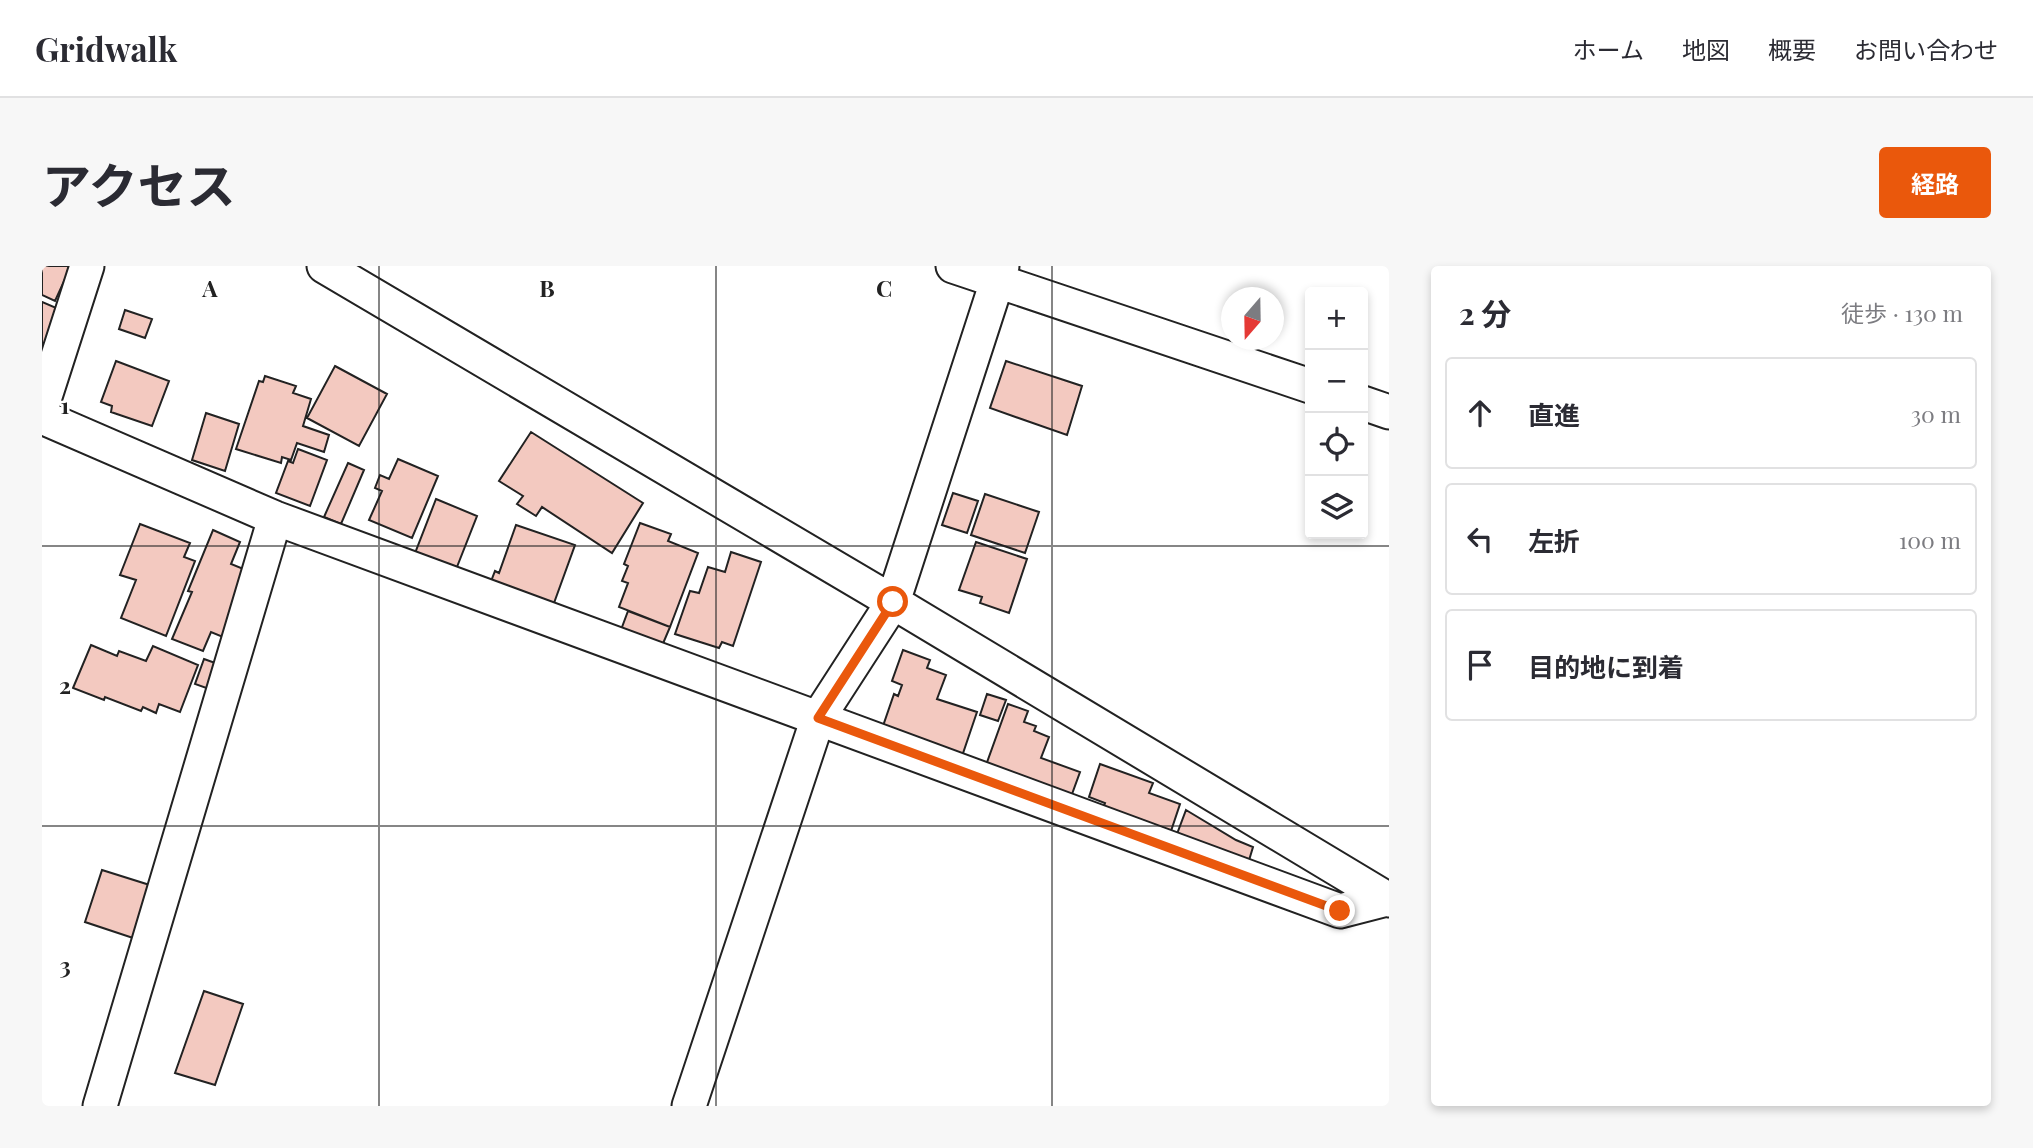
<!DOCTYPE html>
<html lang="ja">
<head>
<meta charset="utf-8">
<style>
  :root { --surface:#fff; --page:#f7f7f7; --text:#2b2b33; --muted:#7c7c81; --line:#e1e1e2; --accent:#ea580c }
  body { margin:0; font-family:"Playfair Display","Noto Sans JP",serif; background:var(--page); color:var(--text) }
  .controls { position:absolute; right:21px; top:21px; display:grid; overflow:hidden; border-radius:7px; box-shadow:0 4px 10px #0003 }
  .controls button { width:63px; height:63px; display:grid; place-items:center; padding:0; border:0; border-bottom:2px solid var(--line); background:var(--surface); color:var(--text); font:35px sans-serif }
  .compass { position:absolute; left:1179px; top:21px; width:63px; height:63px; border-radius:50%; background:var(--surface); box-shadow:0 4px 10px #0003; rotate:200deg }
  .stop { position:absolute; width:21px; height:21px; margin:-16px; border:5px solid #ea580c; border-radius:50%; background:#fff }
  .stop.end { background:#ea580c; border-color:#fff; box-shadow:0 2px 7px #0008 }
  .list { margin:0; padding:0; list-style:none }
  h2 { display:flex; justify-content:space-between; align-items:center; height:91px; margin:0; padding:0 28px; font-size:30px }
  h2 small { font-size:23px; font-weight:400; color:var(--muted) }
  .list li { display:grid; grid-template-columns:46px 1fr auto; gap:21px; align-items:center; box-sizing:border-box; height:112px; margin:0 14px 14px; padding:0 14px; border:2px solid var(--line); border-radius:7px }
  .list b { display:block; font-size:26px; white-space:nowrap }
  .list em { font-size:23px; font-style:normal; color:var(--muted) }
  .icon { flex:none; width:38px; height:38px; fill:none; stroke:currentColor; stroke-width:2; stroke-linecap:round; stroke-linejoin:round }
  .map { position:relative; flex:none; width:1347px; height:840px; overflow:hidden; border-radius:7px }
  header { display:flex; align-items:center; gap:42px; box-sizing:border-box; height:98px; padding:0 35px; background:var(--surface); border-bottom:2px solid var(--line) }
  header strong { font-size:33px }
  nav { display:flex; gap:38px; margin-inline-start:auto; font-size:24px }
  .intro { display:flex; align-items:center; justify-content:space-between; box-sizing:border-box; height:168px; padding:0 42px }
  h1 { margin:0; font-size:49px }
  .button { padding:18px 32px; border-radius:7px; background:var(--accent); color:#fff; font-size:24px; font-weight:700 }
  main { display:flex; gap:42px; padding:0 42px }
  aside { flex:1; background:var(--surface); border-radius:7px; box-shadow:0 4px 10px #0003 }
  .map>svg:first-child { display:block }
  .building { fill:#f3c9c0; stroke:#222; stroke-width:2 }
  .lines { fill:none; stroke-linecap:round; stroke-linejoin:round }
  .street-casing { stroke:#222; stroke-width:37 }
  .street { stroke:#fff; stroke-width:33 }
  .route { stroke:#ea580c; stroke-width:9 }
  .grid { fill:none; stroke:#222; stroke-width:2; stroke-opacity:0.55 }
  .grid-label { font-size:23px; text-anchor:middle; font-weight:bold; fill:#222; stroke:#fff; stroke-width:5; stroke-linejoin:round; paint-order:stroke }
</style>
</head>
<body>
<header>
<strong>Gridwalk</strong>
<nav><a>ホーム</a><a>地図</a><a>概要</a><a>お問い合わせ</a></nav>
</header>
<div class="intro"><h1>アクセス</h1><a class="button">経路</a></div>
<main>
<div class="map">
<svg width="1347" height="840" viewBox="0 0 1347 840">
  <rect width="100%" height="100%" fill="#fff"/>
  <path class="building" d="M0 0H29L13 35 0 29Z
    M0 36 26 47 0 111Z
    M83 44 110 53 103 72 77 63Z
    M74 95 127 115 110 160 69 146 70 140 59 136Z
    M964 95 1040 120 1025 169 948 142Z
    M293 100 345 128 317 180 265 152Z
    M223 110 254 120 251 127 269 133 261 160 287 169 282 186 255 177 249 194 240 191 239 197 194 183 217 115 221 116Z
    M164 147 197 158 183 205 150 194Z
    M489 166 601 237 570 287 500 241 494 250 475 238 481 230 457 215Z
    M256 183 285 194 268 240 234 227 246 195 251 197Z
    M356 193 396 210 370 272 327 254 340 225 333 222 338 209 347 213Z
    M306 197 322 204 299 258 282 251Z
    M911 227 936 235 925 267 900 259Z
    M943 228 997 246 983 287 929 269Z
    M394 233 435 250 411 311 370 295Z
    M598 257 629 268 626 275 656 287 628 361 577 341 586 317 580 315 586 300 582 298Z
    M98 258 148 277 142 291 153 295 124 370 79 352 94 314 78 309Z
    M474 259 533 279 508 348 445 326 453 305 457 307Z
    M171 264 198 276 189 298 221 311 198 378 169 366 161 385 130 373 150 326 146 325Z
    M934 276 985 293 967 347 938 337 940 331 917 324Z
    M689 286 719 296 691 380 680 376 677 382 633 368 648 325 657 327 666 301 683 306Z
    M586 345 628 361 617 387 576 372Z
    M49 379 75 390 77 385 104 395 111 380 156 399 138 446 117 438 114 447 101 441 99 445 63 431 62 434 31 422Z
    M861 384 888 394 885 402 904 409 895 433 935 446 918 496 841 460 852 428 856 430 860 419 850 415Z
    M162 393 193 404 184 429 153 418Z
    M945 428 964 434 956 455 938 449Z
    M966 438 986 445 982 456 994 460 992 465 1007 471 999 492 1038 506 1026 539 939 513Z
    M1058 498 1111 517 1107 527 1138 538 1125 577 1057 553 1063 537 1047 531Z
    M1144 544 1194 574 1211 581 1202 611 1129 584Z
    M60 604 114 621 97 674 43 656Z
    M162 725 201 738 173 819 133 807Z"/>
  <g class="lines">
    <defs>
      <path id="street" d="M282 0 851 336 1347 634
        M911 0 1268 120
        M1321 137 1347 146
        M0 140 45 0
        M0 151 233 252 1298 645 1345 633
        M58 840 233 252
        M647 840 776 452 851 336 960 0"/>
    </defs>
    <use href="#street" class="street-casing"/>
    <use href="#street" class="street"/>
  </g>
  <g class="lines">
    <path class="route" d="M851 336 776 452 1298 645"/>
  </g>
  <path class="grid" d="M337 0V840M674 0V840M1010 0V840M0 280H1347M0 560H1347"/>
  <g class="grid-label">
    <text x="168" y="31">A</text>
    <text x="505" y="31">B</text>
    <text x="842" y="31">C</text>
    <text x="23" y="148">1</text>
    <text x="23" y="428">2</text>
    <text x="23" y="708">3</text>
  </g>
</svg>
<div class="controls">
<button>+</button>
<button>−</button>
<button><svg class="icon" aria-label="locate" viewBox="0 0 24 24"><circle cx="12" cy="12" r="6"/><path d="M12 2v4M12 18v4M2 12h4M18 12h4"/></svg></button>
<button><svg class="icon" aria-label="layers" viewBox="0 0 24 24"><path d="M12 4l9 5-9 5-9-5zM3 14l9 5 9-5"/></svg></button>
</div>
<svg class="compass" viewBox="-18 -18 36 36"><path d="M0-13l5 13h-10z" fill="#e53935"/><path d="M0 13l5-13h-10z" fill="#7c7c81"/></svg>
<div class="stop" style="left:851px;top:336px"></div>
<div class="stop end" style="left:1298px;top:645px"></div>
</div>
<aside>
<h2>2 分<small>徒歩 · 130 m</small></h2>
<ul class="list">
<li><svg class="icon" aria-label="ahead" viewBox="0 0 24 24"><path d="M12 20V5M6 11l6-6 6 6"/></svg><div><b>直進</b></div><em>30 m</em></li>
<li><svg class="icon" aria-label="left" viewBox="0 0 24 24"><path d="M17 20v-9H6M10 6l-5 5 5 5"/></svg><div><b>左折</b></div><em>100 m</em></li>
<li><svg class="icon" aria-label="arrive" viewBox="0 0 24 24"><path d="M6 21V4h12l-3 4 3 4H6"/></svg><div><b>目的地に到着</b></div></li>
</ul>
</aside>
</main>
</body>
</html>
